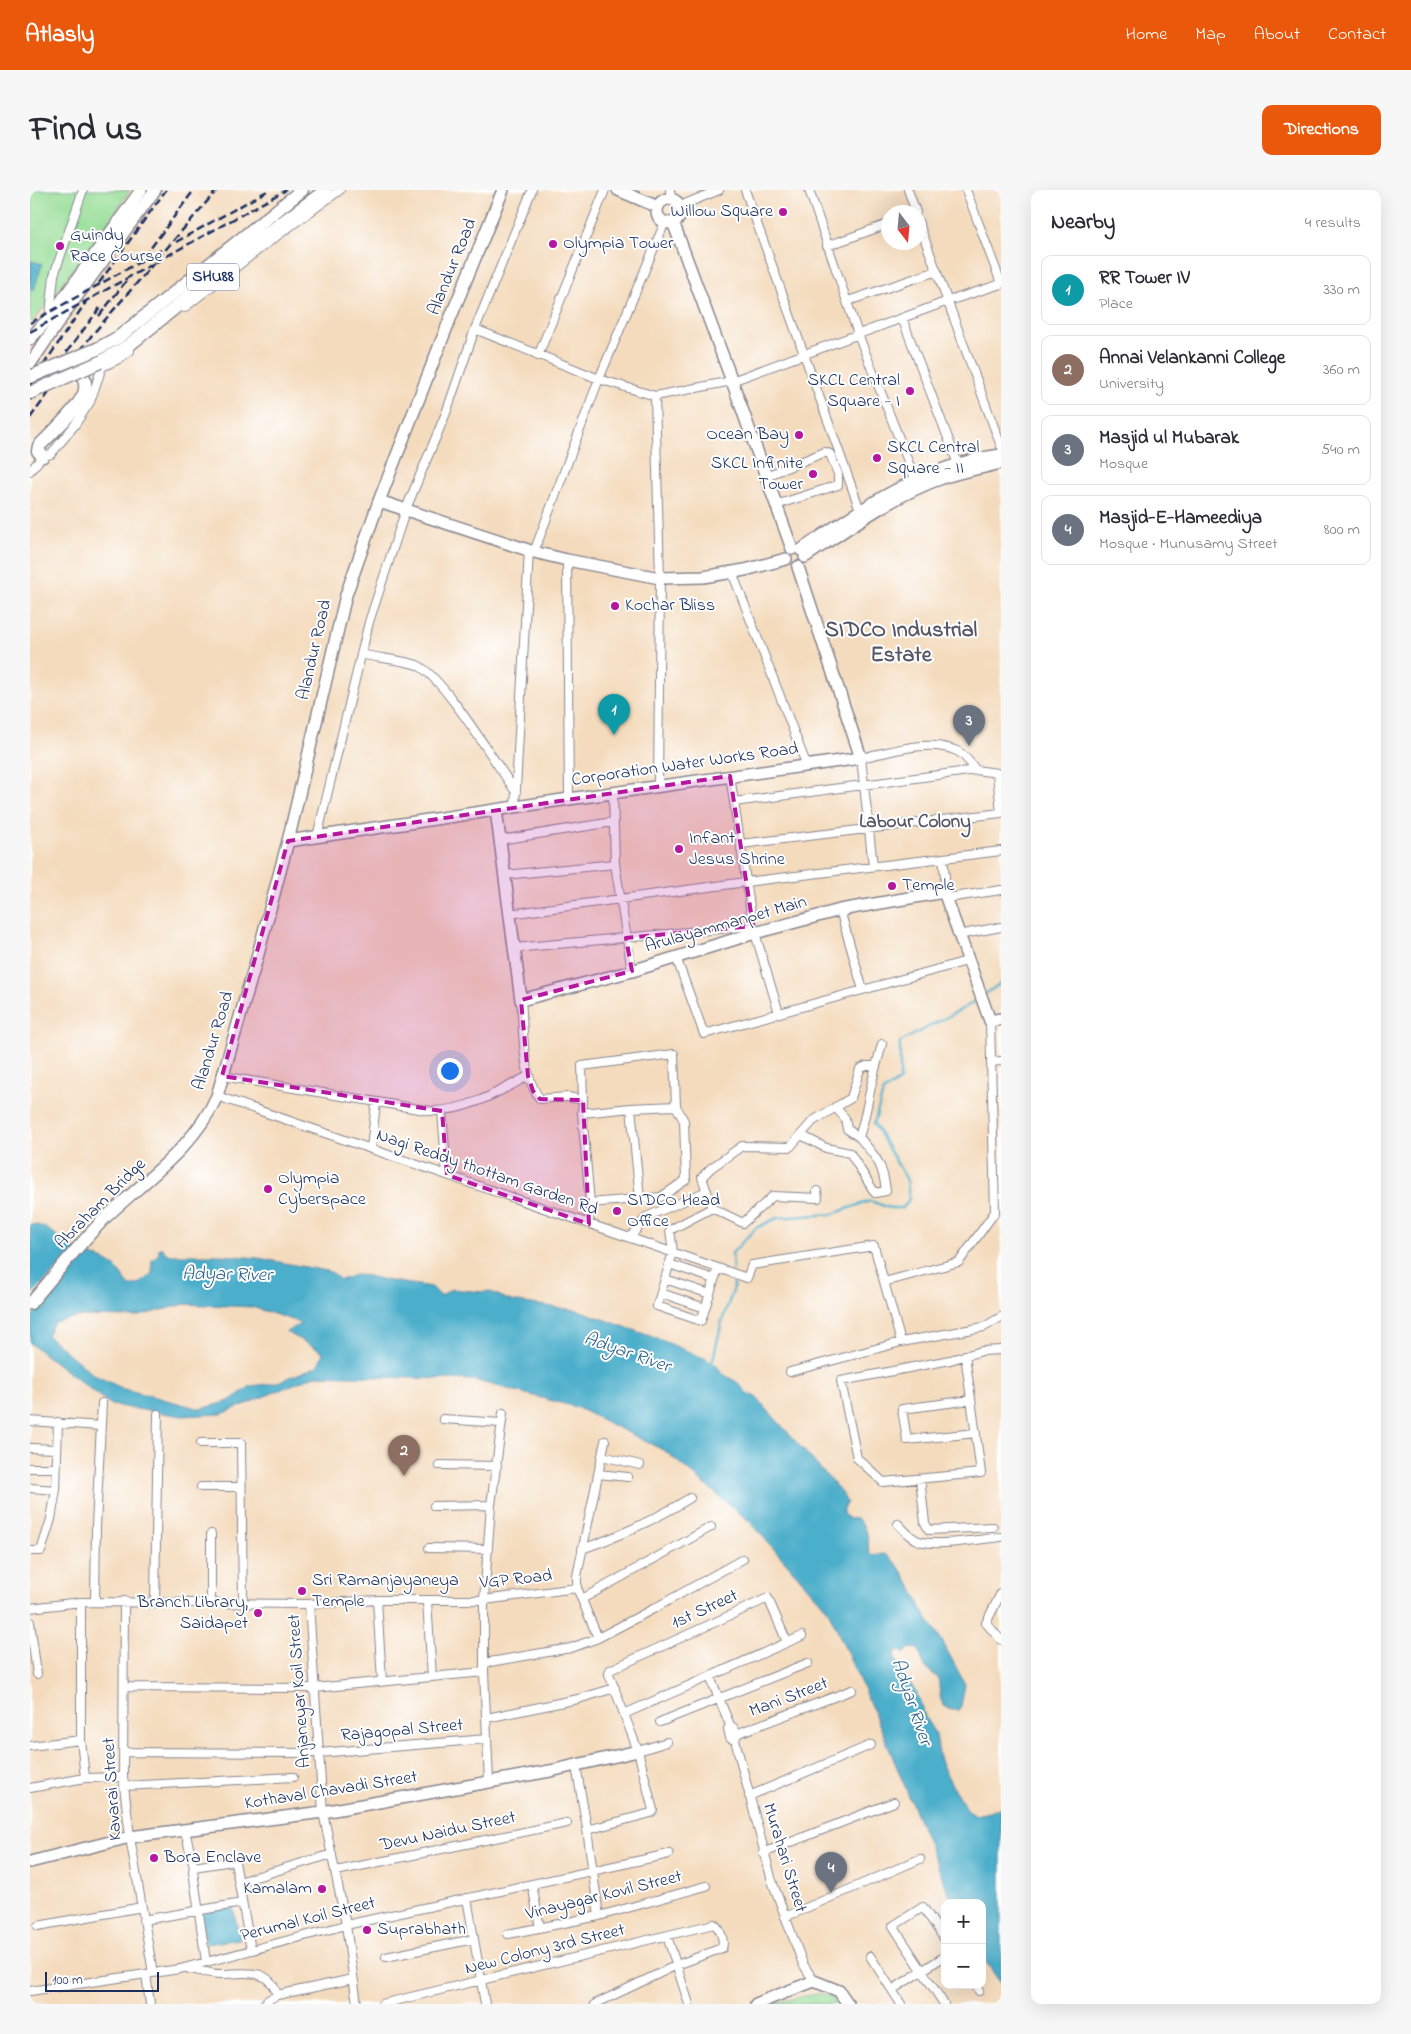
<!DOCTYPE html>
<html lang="en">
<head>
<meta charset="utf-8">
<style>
  :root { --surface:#fff; --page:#f7f7f7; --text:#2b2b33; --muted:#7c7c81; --line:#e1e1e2; --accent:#ea580c }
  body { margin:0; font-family:"Indie Flower",sans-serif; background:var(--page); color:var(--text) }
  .controls { position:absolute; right:15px; bottom:15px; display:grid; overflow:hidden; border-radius:10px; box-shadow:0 5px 20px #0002 }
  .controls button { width:45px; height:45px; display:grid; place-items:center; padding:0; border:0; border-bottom:1px solid var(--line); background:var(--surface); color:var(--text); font:25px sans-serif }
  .compass { position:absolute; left:851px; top:15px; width:45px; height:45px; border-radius:50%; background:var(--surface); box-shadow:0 5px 20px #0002; rotate:164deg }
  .scale { position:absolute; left:15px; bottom:12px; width:114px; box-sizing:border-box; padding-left:5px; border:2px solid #1b2f5e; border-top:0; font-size:14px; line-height:18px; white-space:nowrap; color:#1b2f5e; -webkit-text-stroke:4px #fff; paint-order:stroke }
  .you { position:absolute; left:419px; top:880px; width:18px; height:18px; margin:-12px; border:4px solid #fff; border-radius:50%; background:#1a73e8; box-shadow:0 0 0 8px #1a73e833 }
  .badge { display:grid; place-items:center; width:32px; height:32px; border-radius:50%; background:var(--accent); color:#fff; font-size:16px; font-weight:700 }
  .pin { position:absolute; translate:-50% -41px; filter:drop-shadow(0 1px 2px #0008) }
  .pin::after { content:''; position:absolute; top:26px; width:18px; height:15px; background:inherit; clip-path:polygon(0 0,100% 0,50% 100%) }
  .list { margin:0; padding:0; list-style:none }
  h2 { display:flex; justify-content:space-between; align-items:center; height:65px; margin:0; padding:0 20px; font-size:21px }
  h2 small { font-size:16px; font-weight:400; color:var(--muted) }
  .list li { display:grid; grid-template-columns:32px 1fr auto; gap:15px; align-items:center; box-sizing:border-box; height:70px; margin:0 10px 10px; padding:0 10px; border:1px solid var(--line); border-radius:10px }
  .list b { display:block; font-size:19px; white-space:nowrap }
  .list p { margin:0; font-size:16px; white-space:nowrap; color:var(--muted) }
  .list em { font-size:16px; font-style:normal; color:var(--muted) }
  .map { position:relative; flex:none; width:971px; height:1814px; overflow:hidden; border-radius:10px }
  header { display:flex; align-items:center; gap:30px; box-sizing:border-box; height:70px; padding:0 25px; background:var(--accent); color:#fff }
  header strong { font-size:24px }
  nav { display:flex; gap:28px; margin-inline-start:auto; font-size:18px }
  .intro { display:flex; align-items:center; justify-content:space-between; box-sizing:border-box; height:120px; padding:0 30px }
  h1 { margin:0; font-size:35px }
  .button { padding:12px 22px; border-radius:10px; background:var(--accent); color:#fff; font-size:18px; font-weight:700 }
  main { display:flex; gap:30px; padding:0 30px }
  aside { flex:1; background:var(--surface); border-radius:10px; box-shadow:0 5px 20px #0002 }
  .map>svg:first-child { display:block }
  .green { fill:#98de97; stroke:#5a867a }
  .water { fill:#4baeca; stroke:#336e94; fill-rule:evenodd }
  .pier { fill:#f4dbbd }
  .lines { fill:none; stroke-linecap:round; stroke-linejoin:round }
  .stream { stroke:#4baeca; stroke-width:2.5 }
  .street-casing { stroke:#88858e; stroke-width:10 }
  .secondary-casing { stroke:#88858e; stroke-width:14 }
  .primary-casing { stroke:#88858e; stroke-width:15 }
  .street { stroke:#fff; stroke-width:8 }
  .secondary { stroke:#fff; stroke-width:11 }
  .primary { stroke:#fff; stroke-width:12 }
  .rail { stroke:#1b2f5e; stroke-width:2.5; stroke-dasharray:8 4; stroke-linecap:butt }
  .primary-bridge-casing { stroke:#88858e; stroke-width:15; stroke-linecap:butt }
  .primary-bridge { stroke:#fff; stroke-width:12 }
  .marked { fill:#b5179e; fill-opacity:0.2; stroke:#b5179e; stroke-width:4; stroke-dasharray:10 6; stroke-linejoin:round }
  .poi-dot { fill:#b5179e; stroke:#fff; stroke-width:2 }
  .labels { text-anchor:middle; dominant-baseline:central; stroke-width:4; stroke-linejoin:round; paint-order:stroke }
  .shield { fill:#fff; stroke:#5f6d8e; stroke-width:1 }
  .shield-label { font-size:16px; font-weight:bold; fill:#1b2f5e }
  .poi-label { font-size:18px; fill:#1b2f5e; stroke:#fff; text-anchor:start }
  .street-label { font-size:18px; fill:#1b2f5e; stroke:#fff }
  .neighbourhood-label { font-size:19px; font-weight:bold; fill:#575667; stroke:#fff }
  .water-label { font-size:19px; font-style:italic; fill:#2e6289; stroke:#fff }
  .district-label { font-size:22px; font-weight:bold; fill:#575667; stroke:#fff }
</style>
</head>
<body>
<header>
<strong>Atlasly</strong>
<nav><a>Home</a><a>Map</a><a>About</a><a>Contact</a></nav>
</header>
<div class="intro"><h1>Find us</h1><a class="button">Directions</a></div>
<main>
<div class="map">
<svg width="971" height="1814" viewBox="0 0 971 1814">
  <rect width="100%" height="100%" fill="#fff"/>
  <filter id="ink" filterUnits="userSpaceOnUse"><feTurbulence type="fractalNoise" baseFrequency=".02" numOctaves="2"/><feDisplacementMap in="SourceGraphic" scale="10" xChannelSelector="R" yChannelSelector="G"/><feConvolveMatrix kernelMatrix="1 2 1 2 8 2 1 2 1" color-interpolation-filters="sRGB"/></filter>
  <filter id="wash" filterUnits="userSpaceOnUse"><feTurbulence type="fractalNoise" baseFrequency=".0096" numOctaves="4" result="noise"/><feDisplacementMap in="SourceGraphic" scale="20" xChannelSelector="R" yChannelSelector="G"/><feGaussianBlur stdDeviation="1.12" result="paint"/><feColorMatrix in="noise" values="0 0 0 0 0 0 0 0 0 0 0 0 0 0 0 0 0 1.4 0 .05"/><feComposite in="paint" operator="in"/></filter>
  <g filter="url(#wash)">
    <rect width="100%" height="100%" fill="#f4dbbd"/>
    <path class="green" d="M0 0H100L76 36 4 130 0 132Z
      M787 1803 802 1807 807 1814H741Z"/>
    <path class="water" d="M1 71 12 74 4 100 0 99Z
      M0 1034C20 1035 31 1051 47 1060 59 1066 72 1067 83 1075 90 1081 94 1090 100 1096L111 1093C114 1088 120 1088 122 1082 123 1078 121 1074 122 1070L129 1064V1058H132L137 1064 143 1065H191L228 1068 297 1081 303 1083 310 1090 326 1085 338 1086 360 1091 402 1097 411 1106 421 1099 454 1102 459 1101 481 1111 551 1121 631 1150 674 1168 686 1175 693 1184 707 1192 717 1203 726 1207 812 1303 817 1313 813 1318V1324L819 1329 827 1328C832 1334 836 1340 838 1347 839 1354 837 1359 841 1365L855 1364 867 1374 884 1401 893 1422 911 1449 935 1494 931 1517 928 1520C906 1522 911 1501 908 1488L895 1477 888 1459 880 1458 874 1464 871 1460 866 1461 864 1465 869 1476 887 1504 896 1529 906 1545 910 1571 924 1599 938 1621 945 1625 959 1622 971 1617V1794L952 1766V1713H923L849 1534 798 1420 720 1332 635 1261 546 1217 443 1190 286 1185 192 1224 152 1226 81 1215 0 1153ZM155 1114 222 1117 272 1133 256 1142 293 1162 288 1176 245 1193 221 1196 199 1211 171 1219 94 1199 64 1185 17 1145 24 1132 52 1126 105 1127Z
      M203 1717 210 1749 176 1754 170 1723Z"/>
    <path class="pier" d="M50 1059 56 1061 0 1127V1106Z"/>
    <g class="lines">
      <path class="stream" d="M954 805 971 793
        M703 1080 702 1063 726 1038 747 1028 802 1024 840 1011 860 1018H873L879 1009 877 990 844 934 853 902 870 890V852L936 817 949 808
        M682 1174 692 1131 704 1098 703 1086"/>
    </g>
  </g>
  <g filter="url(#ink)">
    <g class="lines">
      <defs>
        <path id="street" d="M640 0 641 9
          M715 0 830 320
          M779 0 828 144 885 289
          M878 0 886 22
          M936 0 971 93
          M650 16 689 0
          M888 31 971 256
          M797 56 858 34
          M818 111 907 81
          M154 118 232 57 310 0
          M20 125 24 85 53 0
          M872 128 928 274
          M445 139 569 189 625 206 702 191 918 111 971 94
          M508 166 575 0
          M625 206 630 388 628 597
          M0 281 13 266 21 264 44 236 60 212 72 177 87 170 100 161
          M736 286 795 262 800 264 808 284V295L746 315
          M504 362 569 189 635 32
          M537 370 539 609
          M702 382 777 576
          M331 464C347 468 373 470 387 475 413 486 467 576 486 602
          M583 603 585 674 602 781
          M704 612 946 580 967 583 971 623
          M485 617 499 360
          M287 647 339 432 376 319 416 223 445 139 502 0
          M470 650 583 632
          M711 654 971 623
          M913 668 915 686 914 702
          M843 676 831 568C860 562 898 548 927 561 934 564 941 574 946 580
          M475 685 585 674
          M917 708 971 700
          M810 720 833 800
          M479 724 716 692 971 661
          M725 743 749 823
          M928 745 971 737
          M484 758 723 736 700 586
          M646 767 674 844 937 771
          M491 810C494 840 491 885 510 909L538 907 553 910 552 923 560 1013 559 1034
          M961 872 971 871
          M846 876 852 854
          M192 886 401 921C436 921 467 903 498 886
          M187 906 717 1088 722 1075 844 1056 871 1152
          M805 917 815 928 817 939 829 947
          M601 918 610 1009
          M412 921 417 985
          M552 923 601 918 646 916 644 864 552 876 553 910
          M771 945 796 958 820 963 845 1003 856 1001C853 974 846 967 829 947 837 924 839 900 846 876H836L830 879 821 908 783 931 760 957 712 956 681 978 672 987 682 1018 713 1033 743 1006 788 1008 787 1001
          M341 959 346 912
          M560 1013 631 1007 656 990 654 931 646 916
          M682 1018 640 1040 643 1062 627 1116 671 1131 688 1078
          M600 1048 616 1027 677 1001
          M639 1074 684 1089
          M635 1089 680 1104
          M854 1092 929 1072 965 1022 960 831
          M631 1103 675 1118
          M935 1165 951 1283 853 1292 827 1268 811 1191 920 1170 952 1161 971 1160
          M760 1182 871 1152 954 1137 971 1127
          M941 1210 872 1219 877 1250 946 1243
          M413 1229 471 1233
          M0 1231 70 1236
          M171 1253H211L213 1413
          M0 1258 27 1259
          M572 1266 610 1275
          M409 1275 467 1276
          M0 1278H26
          M568 1284 598 1287
          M890 1289 895 1333 899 1340 963 1337
          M171 1297H211
          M0 1298 26 1300
          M404 1316 461 1315
          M868 1334C875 1341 880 1348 889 1351 907 1357 951 1349 971 1347
          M181 1344V1412
          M399 1358 458 1359
          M552 1359C590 1346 626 1329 660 1308
          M0 1361H11L21 1329 26 1300 28 1232
          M971 1403 956 1433 971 1450
          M552 1409 681 1337
          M347 1410 352 1491
          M94 1411 93 1587 100 1647 123 1783
          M397 1411 402 1487
          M51 1412V1550L55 1588
          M65 1412 66 1336 72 1213
          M125 1412 128 1224
          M279 1414 293 1622 316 1735 327 1814
          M0 1418 51 1412 279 1414 347 1410H454L547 1398
          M0 1432 7 1484
          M568 1448 547 1398V1386L575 1251
          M454 1473 541 1458 568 1448 625 1418 713 1369
          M680 1487 700 1535 704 1538 707 1545 705 1550 742 1691 773 1774 784 1791
          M94 1497 284 1498 454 1482
          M594 1524 772 1446
          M457 1528 548 1509 585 1498
          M630 1532 778 1473
          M700 1535 698 1539 700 1548 705 1550
          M706 1544 822 1500
          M0 1556 51 1550
          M608 1561 637 1552
          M93 1562 289 1563 457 1549
          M546 1576 556 1632 569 1726
          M459 1592 454 1482V1410L461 1315 473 1223
          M94 1596 263 1587
          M0 1598 55 1588 93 1587
          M719 1606 841 1555
          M557 1640 621 1623 623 1620 608 1561 579 1484 580 1480 738 1408 757 1452
          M155 1641 164 1677 163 1681 176 1772
          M733 1663 864 1612
          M164 1677 202 1671 205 1672 221 1760
          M306 1681 537 1633
          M209 1692 302 1664
          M502 1694 510 1738
          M437 1708 455 1814
          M755 1727 890 1669
          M113 1730 212 1713
          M8 1736 112 1717
          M478 1744 569 1726 676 1696
          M637 1746 659 1814
          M840 1766 862 1800 915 1766
          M356 1767 444 1749
          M159 1779C169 1780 180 1784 190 1784 214 1784 239 1776 247 1805
          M116 1784 120 1814
          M945 1795 949 1801
          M862 1800 871 1814
          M0 1801 150 1779 316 1735 639 1664
          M234 1814 238 1810 247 1805 323 1789
          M352 1814 684 1734C690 1738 695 1751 692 1758L647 1775 565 1814
          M914 1814 863 1736 893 1717 915 1750"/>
        <path id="secondary" d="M588 0 628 17
          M627 21a12 12 0 1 1 24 0a12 12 0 1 1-24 0Z
          M643 32 702 191 762 359
          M0 149 20 127 111 0
          M0 174 36 121 125 0
          M349 311 504 362 537 370 630 388 673 387 715 380 756 369
          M771 360C833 317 895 275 971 265
          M775 367C820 337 863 305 915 287 933 281 952 278 971 273
          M466 620 491 810 602 781 725 743 810 720 914 702 960 831 971 829
          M258 651 539 609 831 568 768 377
          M0 1114C25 1085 49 1054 76 1027 116 989 164 958 187 906L227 768 258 651 316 405 349 311 420 129 473 0
          M0 1672 100 1647 293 1622 520 1581 608 1561
          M726 1814 784 1791 809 1801 818 1814"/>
        <path id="primary" d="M67 159 89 147 272 0
          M70 172 98 156 227 51 296 0
          M13 266 8 261 9 256C20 245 53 214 55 200 56 193 54 187 51 181"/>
      </defs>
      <use href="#street" class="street-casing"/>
      <use href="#secondary" class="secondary-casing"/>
      <use href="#primary" class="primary-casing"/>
      <use href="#street" class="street"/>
      <use href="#secondary" class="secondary"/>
      <use href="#primary" class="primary"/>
      <path class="rail" d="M146 52 239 0
        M114 67 164 0
        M69 93 136 0
        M69 126 96 91
        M0 133 131 60
        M0 142 256 0
        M0 195 56 112
        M0 210 70 118
        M0 228 62 145 187 0"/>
      <defs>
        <path id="primary-bridge" d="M0 187 67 159
          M0 203 70 172"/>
      </defs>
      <use href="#primary-bridge" class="primary-bridge-casing"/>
      <use href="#primary-bridge" class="primary-bridge"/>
    </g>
  </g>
  <path class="marked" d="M700 586 723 736 596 748 602 781 491 810 498 886 503 901 510 909 553 910 559 1034 417 985 412 921 192 886 258 651Z"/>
  <g class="poi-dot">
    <circle cx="753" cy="22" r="5"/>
    <circle cx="523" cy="54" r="5"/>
    <circle cx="30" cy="56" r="5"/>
    <circle cx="880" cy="201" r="5"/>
    <circle cx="769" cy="245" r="5"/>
    <circle cx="847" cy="268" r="5"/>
    <circle cx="783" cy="284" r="5"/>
    <circle cx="585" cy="416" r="5"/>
    <circle cx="649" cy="659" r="5"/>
    <circle cx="862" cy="696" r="5"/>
    <circle cx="238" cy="999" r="5"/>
    <circle cx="587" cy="1021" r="5"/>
    <circle cx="272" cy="1401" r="5"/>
    <circle cx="228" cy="1423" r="5"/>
    <circle cx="124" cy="1668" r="5"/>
    <circle cx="292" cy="1699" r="5"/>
    <circle cx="337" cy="1740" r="5"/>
  </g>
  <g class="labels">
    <rect class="shield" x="157" y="73.5" width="52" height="27" rx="4"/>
    <g class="shield-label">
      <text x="183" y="87">SHU88</text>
    </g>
    <g class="poi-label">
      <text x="743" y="22" text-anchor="end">Willow Square</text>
      <text x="40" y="46">Guindy<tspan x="40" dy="21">Race Course</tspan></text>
      <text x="533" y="54">Olympia Tower</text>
      <text x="870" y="191" text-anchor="end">SKCL Central<tspan x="870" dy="21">Square - I</tspan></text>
      <text x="759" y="245" text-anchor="end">Ocean Bay</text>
      <text x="857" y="258">SKCL Central<tspan x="857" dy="21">Square - II</tspan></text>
      <text x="773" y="274" text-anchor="end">SKCL Infinite<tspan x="773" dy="21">Tower</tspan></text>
      <text x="595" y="416">Kochar Bliss</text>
      <text x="659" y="649">Infant<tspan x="659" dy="21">Jesus Shrine</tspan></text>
      <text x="872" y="696">Temple</text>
      <text x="248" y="989">Olympia<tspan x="248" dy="21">Cyberspace</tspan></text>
      <text x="597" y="1011">SIDCO Head<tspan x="597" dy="21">Office</tspan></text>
      <text x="282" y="1391">Sri Ramanjayaneya<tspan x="282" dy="21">Temple</tspan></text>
      <text x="218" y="1413" text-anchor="end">Branch Library,<tspan x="218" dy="21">Saidapet</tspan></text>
      <text x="134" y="1668">Bora Enclave</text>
      <text x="282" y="1699" text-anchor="end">Kamalam</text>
      <text x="347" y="1740">Suprabhath</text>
    </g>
    <g class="street-label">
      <text transform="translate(423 77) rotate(-68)">Alandur Road</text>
      <text transform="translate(285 460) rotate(-77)">Alandur Road</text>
      <text transform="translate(655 575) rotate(-8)">Corporation Water Works Road</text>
      <text transform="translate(696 735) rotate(-16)">Arulayammanpet Main</text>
      <text transform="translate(184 851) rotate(-73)">Alandur Road</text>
      <text transform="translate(457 983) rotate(19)">Nagi Reddy thottam Garden Rd</text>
      <text transform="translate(71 1014) rotate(-45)">Abraham Bridge</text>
      <text transform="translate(486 1390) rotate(-6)">VGP Road</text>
      <text transform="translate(675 1420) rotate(-25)">1st Street</text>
      <text transform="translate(270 1501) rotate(-94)">Anjaneyar Koil Street</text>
      <text transform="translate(759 1508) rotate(-21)">Mani Street</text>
      <text transform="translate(372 1541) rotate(-5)">Rajagopal Street</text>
      <text transform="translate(83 1599) rotate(-94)">Kavarai Street</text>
      <text transform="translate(301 1601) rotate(-9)">Kothaval Chavadi Street</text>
      <text transform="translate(418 1642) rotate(-12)">Devu Naidu Street</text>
      <text transform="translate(754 1668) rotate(73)">Murahari Street</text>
      <text transform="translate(574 1706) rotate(-14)">Vinayagar Kovil Street</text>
      <text transform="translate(278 1730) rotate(-14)">Perumal Koil Street</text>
      <text transform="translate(515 1760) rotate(-14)">New Colony 3rd Street</text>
    </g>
    <g class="neighbourhood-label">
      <text x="885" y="632">Labour Colony</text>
    </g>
    <g class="water-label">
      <text transform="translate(197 1085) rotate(1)">Adyar River</text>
      <text transform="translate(597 1163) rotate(19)">Adyar River</text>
      <text transform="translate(881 1512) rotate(71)">Adyar River</text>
    </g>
    <g class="district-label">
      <text x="871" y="441">SIDCO Industrial<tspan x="871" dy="25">Estate</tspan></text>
    </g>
  </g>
</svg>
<div class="controls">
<button>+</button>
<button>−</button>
</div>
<svg class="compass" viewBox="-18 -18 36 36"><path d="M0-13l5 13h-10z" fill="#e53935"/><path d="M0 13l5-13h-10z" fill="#7c7c81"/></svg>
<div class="scale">100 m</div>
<div class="you"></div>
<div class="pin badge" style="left:584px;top:545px;background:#0f9aa8">1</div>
<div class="pin badge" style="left:374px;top:1286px;background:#8d6e63">2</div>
<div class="pin badge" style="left:939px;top:556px;background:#6b7280">3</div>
<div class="pin badge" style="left:801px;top:1703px;background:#6b7280">4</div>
</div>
<aside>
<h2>Nearby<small>4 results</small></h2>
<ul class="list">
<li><span class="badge" style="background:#0f9aa8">1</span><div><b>RR Tower IV</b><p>Place</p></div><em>330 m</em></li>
<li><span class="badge" style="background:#8d6e63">2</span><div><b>Annai Velankanni College</b><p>University</p></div><em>360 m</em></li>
<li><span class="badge" style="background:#6b7280">3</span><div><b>Masjid ul Mubarak</b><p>Mosque</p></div><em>540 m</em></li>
<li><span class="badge" style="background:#6b7280">4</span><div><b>Masjid-E-Hameediya</b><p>Mosque · Munusamy Street</p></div><em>800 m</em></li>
</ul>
</aside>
</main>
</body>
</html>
